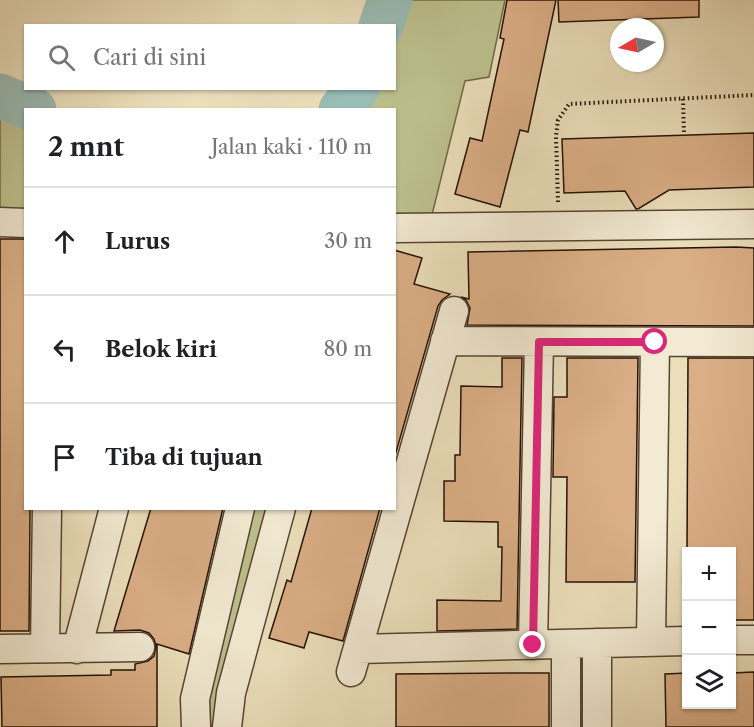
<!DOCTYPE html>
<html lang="id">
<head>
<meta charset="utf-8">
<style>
  :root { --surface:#fff; --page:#f2f2f2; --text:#202124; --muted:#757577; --line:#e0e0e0 }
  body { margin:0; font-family:"Libre Caslon Text",serif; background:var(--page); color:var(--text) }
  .controls { position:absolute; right:18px; bottom:18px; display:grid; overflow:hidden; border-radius:0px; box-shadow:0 2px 4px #0004 }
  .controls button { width:54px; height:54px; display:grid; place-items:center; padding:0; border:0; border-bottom:2px solid var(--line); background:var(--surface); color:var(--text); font:30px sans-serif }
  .compass { position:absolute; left:610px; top:18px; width:54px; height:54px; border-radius:50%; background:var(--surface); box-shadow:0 2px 4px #0004; rotate:261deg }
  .stop { position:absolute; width:18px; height:18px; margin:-14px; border:4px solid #db2777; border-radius:50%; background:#fff }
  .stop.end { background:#db2777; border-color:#fff; box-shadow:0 2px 6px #0008 }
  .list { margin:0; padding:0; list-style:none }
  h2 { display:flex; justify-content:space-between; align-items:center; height:78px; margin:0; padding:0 24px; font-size:26px }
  h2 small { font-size:20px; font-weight:400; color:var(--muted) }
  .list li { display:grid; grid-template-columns:39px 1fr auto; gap:18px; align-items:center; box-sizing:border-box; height:108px; padding:0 24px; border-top:2px solid var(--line) }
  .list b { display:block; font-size:22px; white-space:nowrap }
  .list em { font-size:20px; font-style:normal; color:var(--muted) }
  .icon { flex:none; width:33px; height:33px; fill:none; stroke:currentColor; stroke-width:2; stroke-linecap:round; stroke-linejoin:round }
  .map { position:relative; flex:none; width:754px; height:727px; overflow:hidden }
  .search { position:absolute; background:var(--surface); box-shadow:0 2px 4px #0004; left:24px; top:24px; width:372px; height:66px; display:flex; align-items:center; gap:15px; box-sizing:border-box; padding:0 21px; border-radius:0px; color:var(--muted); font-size:22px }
  .panel { position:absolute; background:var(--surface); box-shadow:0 2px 4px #0004; left:24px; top:108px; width:372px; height:402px; border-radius:0px }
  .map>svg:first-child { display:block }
  .grass { fill:#bcc08d; stroke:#706949; stroke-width:1.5 }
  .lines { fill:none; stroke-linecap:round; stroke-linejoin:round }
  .river { stroke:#99bcb4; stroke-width:45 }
  .building { fill:#daae86; stroke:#251205; stroke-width:1.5 }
  .minor-casing { stroke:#564532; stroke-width:31 }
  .path { stroke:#251205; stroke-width:4; stroke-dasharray:1.5 3; stroke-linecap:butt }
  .minor { stroke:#f2ead3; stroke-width:28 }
  .route { stroke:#db2777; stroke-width:8 }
</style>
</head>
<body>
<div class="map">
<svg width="754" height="727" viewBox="0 0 754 727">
  <rect width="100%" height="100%" fill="#ebdfbb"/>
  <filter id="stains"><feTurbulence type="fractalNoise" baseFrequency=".00333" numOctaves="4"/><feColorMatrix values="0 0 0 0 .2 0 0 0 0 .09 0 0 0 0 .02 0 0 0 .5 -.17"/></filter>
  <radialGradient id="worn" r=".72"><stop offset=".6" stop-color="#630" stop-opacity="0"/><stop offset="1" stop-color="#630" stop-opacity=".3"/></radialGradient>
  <path class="grass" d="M387 0H505L489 77 465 81 429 227 395 228 394 110H341L357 89 394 88V26L379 25Z
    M0 96 34 109 26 110 25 222H0Z
    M240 509H281L227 727H196Z"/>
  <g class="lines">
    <path class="river" d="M381 26 390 0
      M0 96 34 110
      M341 110 357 88"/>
  </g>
  <path class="building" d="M507 0H556L528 132 520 130 500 207 455 194 470 138 482 141 504 39 500 38Z
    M558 0H699V17L559 22Z
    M754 133V187L669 190 638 209H636L625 191 564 193 562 139Z
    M0 239H26V508H30L29 631H0Z
    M736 247 754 248V326L467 325 470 308 466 300 461 297 469 299 468 252Z
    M394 250 422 258 414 284 450 294 442 300 438 306 394 459Z
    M502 358H522L517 629 437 631V600L501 601 502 547H498V522L444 521V481H455V455H460L461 386 502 387Z
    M567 358H638L635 582H566L567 477H553L554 397H567Z
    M688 358H754V620H732V552H687Z
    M151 508H223L189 654 157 644V727H2L1 677 111 675V670H135V664L148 661 154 656 156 646 154 639 149 633 140 630 114 631Z
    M312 508H380L343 641 309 632 304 648 269 638 287 580 291 582Z
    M754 672V727H666L665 674 687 673V705H732V673Z
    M521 673H549V727H396V674Z"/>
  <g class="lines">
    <defs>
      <path id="minor" d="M0 222 26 223
        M394 228 754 224
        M445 341 754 342
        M732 640H754
        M651 642 655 342
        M597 643V727
        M566 644V727
        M533 645 539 342
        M45 648 47 508
        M0 649 140 647
        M77 649 114 508
        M358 649 686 641
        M351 672 454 311
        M196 727 195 699 240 508
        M227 727 231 693 281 508"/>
    </defs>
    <use href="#minor" class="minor-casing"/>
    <path class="path" d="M683 99 684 135
      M558 202 556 136 558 120 569 104 754 95"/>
    <use href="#minor" class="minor"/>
  </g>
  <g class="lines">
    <path class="route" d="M533 645 539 342H655"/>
  </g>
  <rect width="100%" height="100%" filter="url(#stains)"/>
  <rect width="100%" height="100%" fill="url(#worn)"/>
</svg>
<div class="controls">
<button>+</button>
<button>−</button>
<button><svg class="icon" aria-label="layers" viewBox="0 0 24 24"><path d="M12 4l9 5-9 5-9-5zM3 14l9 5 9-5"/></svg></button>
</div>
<svg class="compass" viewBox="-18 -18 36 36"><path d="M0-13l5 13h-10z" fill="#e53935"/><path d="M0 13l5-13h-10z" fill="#757577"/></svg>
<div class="stop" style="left:655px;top:342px"></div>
<div class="stop end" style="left:533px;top:645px"></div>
<div class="search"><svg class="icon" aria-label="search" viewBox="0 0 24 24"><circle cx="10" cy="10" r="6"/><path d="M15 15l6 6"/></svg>Cari di sini</div>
<section class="panel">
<h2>2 mnt<small>Jalan kaki · 110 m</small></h2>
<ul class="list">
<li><svg class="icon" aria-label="ahead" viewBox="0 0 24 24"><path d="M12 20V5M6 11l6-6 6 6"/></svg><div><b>Lurus</b></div><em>30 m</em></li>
<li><svg class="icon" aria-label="left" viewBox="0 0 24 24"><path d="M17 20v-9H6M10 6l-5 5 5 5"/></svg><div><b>Belok kiri</b></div><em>80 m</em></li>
<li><svg class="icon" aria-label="arrive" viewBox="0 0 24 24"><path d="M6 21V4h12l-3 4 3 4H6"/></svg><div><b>Tiba di tujuan</b></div></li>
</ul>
</section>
</div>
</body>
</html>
